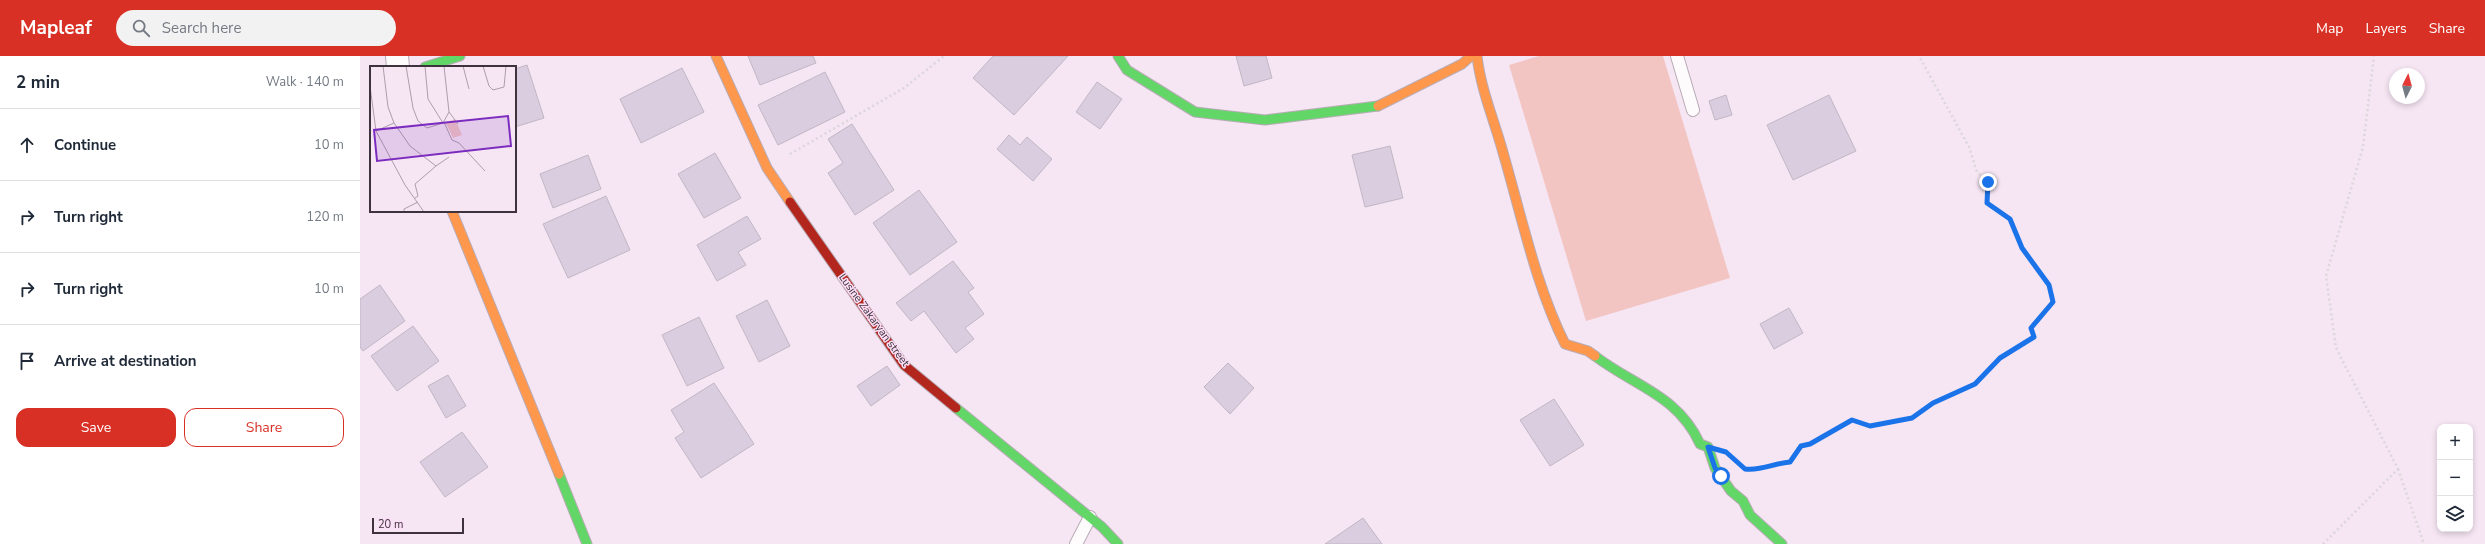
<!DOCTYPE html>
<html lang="en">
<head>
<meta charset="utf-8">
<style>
  :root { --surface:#fff; --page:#f2f2f3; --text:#1f2937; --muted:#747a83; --line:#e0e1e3; --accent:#d93025 }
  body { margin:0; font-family:"Nunito Sans",sans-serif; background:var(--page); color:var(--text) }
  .controls { position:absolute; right:12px; bottom:12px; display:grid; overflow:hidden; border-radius:8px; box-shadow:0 2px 6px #0003 }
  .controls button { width:36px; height:36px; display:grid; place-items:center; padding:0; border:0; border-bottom:1px solid var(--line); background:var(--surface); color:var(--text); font:20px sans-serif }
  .compass { position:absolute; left:2029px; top:12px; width:36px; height:36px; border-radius:50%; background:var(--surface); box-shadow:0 2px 6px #0003; rotate:6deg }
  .scale { position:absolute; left:12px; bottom:10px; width:92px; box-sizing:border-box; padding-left:4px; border:2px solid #3e333c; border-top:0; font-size:11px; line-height:14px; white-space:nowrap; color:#3e333c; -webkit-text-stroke:3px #fcdff7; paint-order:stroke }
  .stop { position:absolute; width:12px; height:12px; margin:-9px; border:3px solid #1a73e8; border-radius:50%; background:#fff }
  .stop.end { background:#1a73e8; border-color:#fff; box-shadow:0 1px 4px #0008 }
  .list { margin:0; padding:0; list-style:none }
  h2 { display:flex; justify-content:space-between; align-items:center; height:52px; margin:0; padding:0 16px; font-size:17px }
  h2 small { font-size:13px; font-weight:400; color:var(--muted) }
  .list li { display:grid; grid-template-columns:26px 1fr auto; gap:12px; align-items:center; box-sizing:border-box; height:72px; padding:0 16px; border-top:1px solid var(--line) }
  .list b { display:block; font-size:15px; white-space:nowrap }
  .list em { font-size:13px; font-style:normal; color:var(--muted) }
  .actions { display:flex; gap:8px; padding:12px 16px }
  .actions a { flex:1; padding:9px 0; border:1px solid var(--accent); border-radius:12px; text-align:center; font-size:14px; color:var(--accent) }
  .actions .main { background:var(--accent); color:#fff }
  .icon { flex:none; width:22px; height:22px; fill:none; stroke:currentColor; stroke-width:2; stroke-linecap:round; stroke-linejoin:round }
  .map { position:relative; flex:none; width:2125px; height:488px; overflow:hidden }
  header { display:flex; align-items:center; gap:24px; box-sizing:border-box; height:56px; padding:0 20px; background:var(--accent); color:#fff }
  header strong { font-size:19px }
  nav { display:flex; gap:22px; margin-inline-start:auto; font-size:14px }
  .search { width:280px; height:36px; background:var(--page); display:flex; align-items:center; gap:10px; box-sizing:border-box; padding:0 14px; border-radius:22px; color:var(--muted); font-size:15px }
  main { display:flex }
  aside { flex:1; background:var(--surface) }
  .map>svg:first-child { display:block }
  .green { fill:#f2c5c3 }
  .building { fill:#d9cddf; stroke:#c1b7c3 }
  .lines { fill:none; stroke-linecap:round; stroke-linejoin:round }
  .lane-casing { stroke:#b8acb6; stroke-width:14 }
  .street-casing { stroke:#b8acb6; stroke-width:24 }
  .fast-casing { stroke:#b8acb6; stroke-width:11 }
  .slow-casing { stroke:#b8acb6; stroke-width:11 }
  .jam-casing { stroke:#b8acb6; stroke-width:11 }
  .path { stroke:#dbd7da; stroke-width:2.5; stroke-dasharray:2 3; stroke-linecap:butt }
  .lane { stroke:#fefbfd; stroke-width:12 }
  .street { stroke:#fefbfd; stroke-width:22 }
  .fast { stroke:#63d668; stroke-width:9 }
  .slow { stroke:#ff974d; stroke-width:9 }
  .jam { stroke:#b3261e; stroke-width:9 }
  .route { stroke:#1a73e8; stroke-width:5 }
  .labels { text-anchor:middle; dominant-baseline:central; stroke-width:3; stroke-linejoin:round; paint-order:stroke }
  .street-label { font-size:11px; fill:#3e333c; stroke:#fcdff7 }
  .inset-road { fill:none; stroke:#ac9eaa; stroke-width:1 }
  .view { fill:#7b2cbf; fill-opacity:0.15; stroke:#7b2cbf; stroke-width:2 }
  .inset-edge { fill:none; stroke:#3e333c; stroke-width:2 }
</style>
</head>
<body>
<header>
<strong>Mapleaf</strong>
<div class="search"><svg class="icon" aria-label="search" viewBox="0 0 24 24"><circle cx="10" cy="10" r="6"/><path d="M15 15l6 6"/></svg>Search here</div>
<nav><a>Map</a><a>Layers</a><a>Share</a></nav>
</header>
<main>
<aside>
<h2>2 min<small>Walk · 140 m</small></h2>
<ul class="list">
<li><svg class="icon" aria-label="ahead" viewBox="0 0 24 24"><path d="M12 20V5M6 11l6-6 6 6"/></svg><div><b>Continue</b></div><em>10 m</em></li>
<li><svg class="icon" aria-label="right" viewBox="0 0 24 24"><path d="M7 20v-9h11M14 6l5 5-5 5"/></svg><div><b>Turn right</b></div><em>120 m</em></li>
<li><svg class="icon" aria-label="right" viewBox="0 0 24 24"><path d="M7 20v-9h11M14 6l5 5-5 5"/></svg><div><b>Turn right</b></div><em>10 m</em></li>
<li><svg class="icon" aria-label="arrive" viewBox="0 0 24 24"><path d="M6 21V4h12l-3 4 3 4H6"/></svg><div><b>Arrive at destination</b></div></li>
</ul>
<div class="actions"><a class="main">Save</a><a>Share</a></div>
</aside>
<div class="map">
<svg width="2125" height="488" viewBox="0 0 2125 488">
  <rect width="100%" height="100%" fill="#f6e5f3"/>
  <path class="green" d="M1179 0H1303L1370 222 1226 265 1149 9Z"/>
  <path class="building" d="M388 0H453L456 7 400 29Z
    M633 0H708L654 59 613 22Z
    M876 0H906L912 22 884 30Z
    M167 9 184 62 155 71V13Z
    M322 12 344 56 281 87 260 43Z
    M465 16 485 56 418 89 398 49Z
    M737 26 762 43 740 73 716 56Z
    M1366 39 1372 59 1355 64 1349 45Z
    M1469 39 1496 95 1433 124 1407 69Z
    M492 68 534 134 495 159 468 117 483 107 468 83Z
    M649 79 660 89 667 81 692 103 673 125 637 93Z
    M1030 90 1043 142 1005 151 992 99Z
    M355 97 381 142 344 162 318 118Z
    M228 99 241 133 193 152 180 118Z
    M559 134 597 186 550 219 513 167Z
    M246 140 270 194 208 222 183 168Z
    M387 160 401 183 378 196 386 209 357 225 337 189Z
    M593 205 614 232 608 236 624 258 605 272 614 283 596 297 564 255 551 265 536 247Z
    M20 229 45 265 3 295 0 291V243Z
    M407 244 430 290 399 306 376 260Z
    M1429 252 1443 277 1414 293 1400 268Z
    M339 261 364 312 327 330 302 279Z
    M53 270 79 305 37 335 11 300Z
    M868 307 894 332 870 358 844 331Z
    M527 310 540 329 511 350 497 330Z
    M88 319 106 350 86 362 68 330Z
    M354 327 394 388 341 422 315 382 324 376 311 354Z
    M1194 343 1224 389 1190 410 1160 364Z
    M102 376 128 411 85 441 60 406Z
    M1003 462 1022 488H965Z"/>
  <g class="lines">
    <defs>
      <path id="lane" d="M1317 0 1333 54
        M716 488 730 461"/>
      <path id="street" d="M37 0 38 11"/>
      <path id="fast" d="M758 0 767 14 835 56 905 64 1018 50
        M65 11 100 0
        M1235 300C1274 330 1318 339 1340 388L1348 391 1355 412 1371 435 1383 445 1390 459 1422 488
        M596 352 742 471 758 488
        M199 418 227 488"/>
      <path id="slow" d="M356 0 407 112 430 146
        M1117 0C1121 35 1135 66 1144 100 1162 162 1176 230 1205 288L1228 295 1235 300
        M1018 50 1102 8 1111 0
        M92 155 199 418"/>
      <path id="jam" d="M430 146 544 309 596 352"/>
    </defs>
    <use href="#lane" class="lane-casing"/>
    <use href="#street" class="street-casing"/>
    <use href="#fast" class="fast-casing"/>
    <use href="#slow" class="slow-casing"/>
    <use href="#jam" class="jam-casing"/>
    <path class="path" d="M430 98 544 32 584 0
      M2038 413 2064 488
      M1390 414C1404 414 1416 407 1430 406L1441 390 1450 388 1492 364 1510 370 1552 361 1573 347 1615 329 1640 302 1674 281 1671 272 1693 246 1689 229 1662 192 1650 163 1627 147 1628 126 1617 116 1609 91 1559 0
      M1963 488 2038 413 1976 292 1966 220 2003 91 2014 0"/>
    <use href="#lane" class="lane"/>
    <use href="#street" class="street"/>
    <use href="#fast" class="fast"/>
    <use href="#slow" class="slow"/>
    <use href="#jam" class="jam"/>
  </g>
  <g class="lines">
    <path class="route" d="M1361 420 1355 412 1348 391 1366 396 1385 413C1402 415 1414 407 1430 406L1441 390 1450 388 1492 364 1510 370 1552 362 1573 347 1615 328 1640 302 1674 281 1671 272 1693 246 1689 229 1662 192 1650 163 1627 147 1628 126"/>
  </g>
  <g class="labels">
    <g class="street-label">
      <text transform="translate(514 264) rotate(54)">Lusine Zakaryan street</text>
    </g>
  </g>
  <g transform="translate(10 10)">
    <rect width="146" height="146" fill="#f6e5f3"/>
    <path d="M85 53 92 69 83 72 76 57Z" fill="#f2c5c3"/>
    <path class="inset-road" d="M13 0 18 41 24 57 40 80 66 100 45 118 48 130 45 132M36 0 43 42 48 55 57 62 73 57 79 46 74 0M55 0 58 33 73 57M93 0 99 23M113 0 119 20 123 24 134 21 136 0M0 20 6 65 35 119 54 146M79 46 88 58M74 56 82 74 89 77 115 105M6 65 24 57M66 100 79 91M34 146V143L48 136"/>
    <path class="view" d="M138 50 141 80 7 95 4 64Z"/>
    <rect width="146" height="146" class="inset-edge"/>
  </g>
</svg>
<div class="controls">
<button>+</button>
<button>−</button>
<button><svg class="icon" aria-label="layers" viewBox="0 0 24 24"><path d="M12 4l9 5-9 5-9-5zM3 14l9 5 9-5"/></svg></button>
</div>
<svg class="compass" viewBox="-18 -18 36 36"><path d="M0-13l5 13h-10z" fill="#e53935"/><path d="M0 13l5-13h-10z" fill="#747a83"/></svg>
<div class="scale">20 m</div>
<div class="stop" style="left:1361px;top:420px"></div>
<div class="stop end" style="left:1628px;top:126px"></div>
</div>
</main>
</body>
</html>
